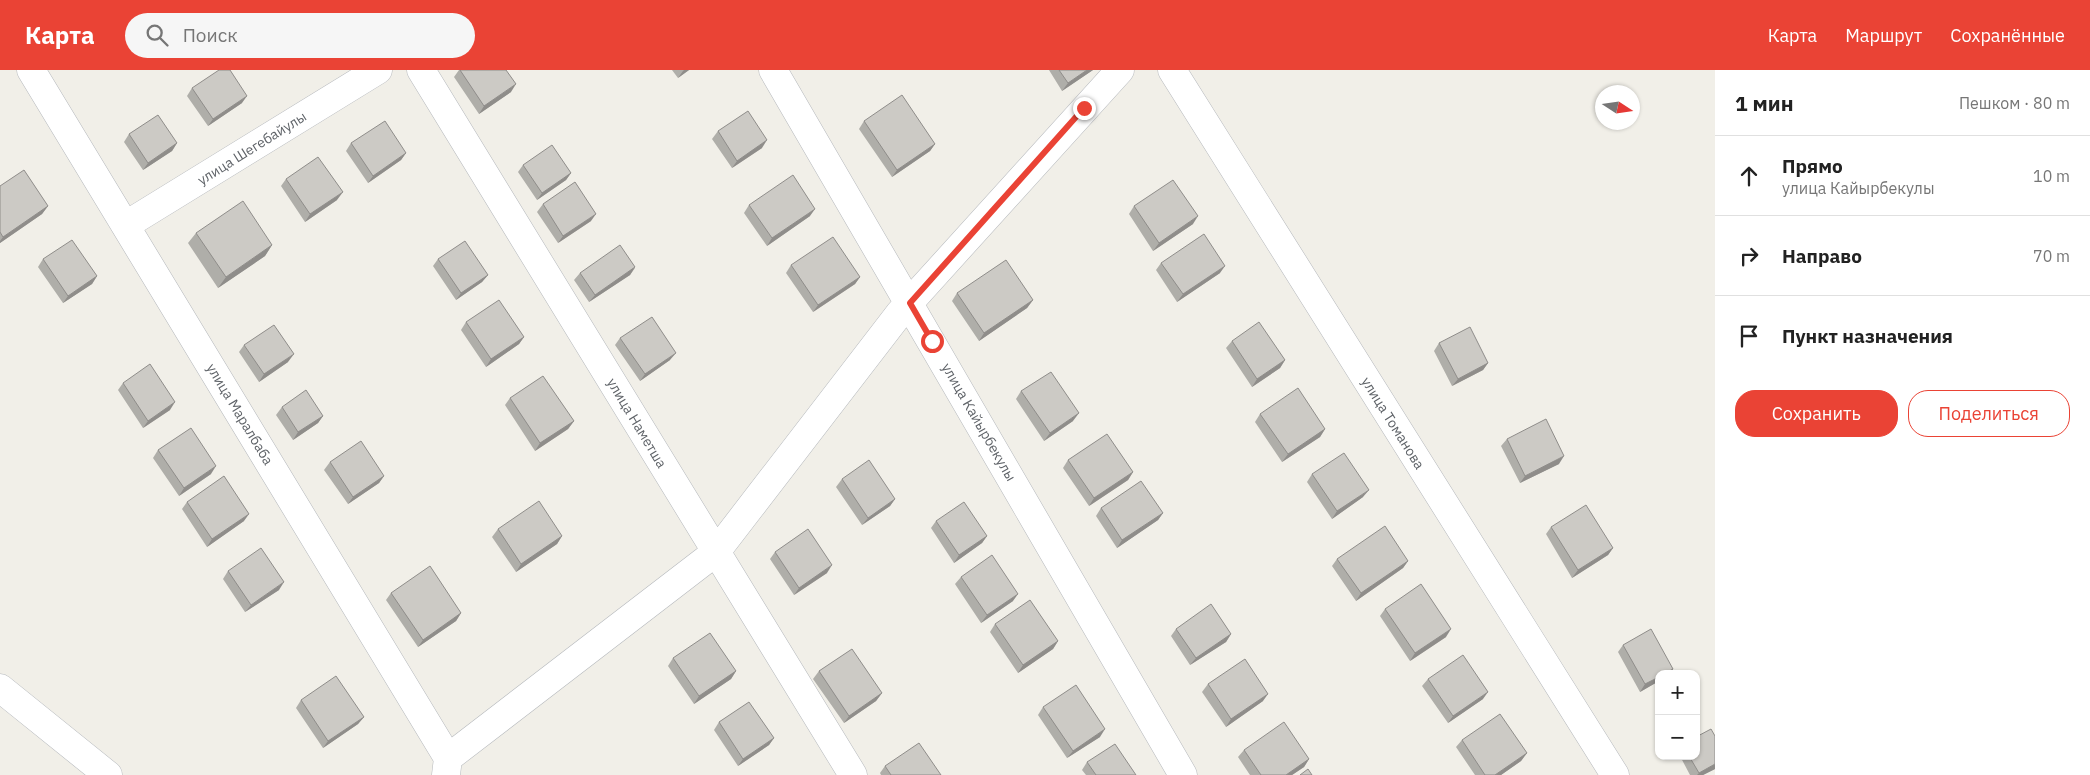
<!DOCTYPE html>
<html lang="ru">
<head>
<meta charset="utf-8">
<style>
  :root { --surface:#fff; --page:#f6f6f6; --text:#222; --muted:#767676; --line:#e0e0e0; --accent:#ea4335 }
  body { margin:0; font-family:"IBM Plex Sans",sans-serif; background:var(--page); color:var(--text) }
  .controls { position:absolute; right:15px; bottom:15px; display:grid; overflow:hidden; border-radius:10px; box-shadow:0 1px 4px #0004 }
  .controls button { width:45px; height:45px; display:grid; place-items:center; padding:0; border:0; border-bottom:1px solid var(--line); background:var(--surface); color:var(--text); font:25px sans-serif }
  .compass { position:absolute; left:1595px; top:15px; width:45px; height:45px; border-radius:50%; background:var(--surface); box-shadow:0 1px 4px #0004; rotate:102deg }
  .stop { position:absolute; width:15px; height:15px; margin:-11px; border:4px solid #ea4335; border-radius:50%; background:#fff }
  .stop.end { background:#ea4335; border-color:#fff; box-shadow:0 1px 5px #0008 }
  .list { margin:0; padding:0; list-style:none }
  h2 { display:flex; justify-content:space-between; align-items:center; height:65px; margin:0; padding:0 20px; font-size:21px }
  h2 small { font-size:16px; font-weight:400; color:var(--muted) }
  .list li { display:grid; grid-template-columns:32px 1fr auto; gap:15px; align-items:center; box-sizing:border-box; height:80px; padding:0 20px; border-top:1px solid var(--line) }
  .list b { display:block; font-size:19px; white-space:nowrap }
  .list p { margin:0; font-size:16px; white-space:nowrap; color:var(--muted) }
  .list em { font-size:16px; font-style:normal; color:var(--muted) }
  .actions { display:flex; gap:10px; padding:15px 20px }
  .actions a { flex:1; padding:11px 0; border:1px solid var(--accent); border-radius:20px; text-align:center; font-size:18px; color:var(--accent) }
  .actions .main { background:var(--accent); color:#fff }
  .icon { flex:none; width:28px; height:28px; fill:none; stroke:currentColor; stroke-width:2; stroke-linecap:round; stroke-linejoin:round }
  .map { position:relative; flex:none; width:1715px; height:705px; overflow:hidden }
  header { display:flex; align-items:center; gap:30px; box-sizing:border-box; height:70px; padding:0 25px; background:var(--accent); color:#fff }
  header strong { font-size:24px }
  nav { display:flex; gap:28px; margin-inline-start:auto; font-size:18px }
  .search { width:350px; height:45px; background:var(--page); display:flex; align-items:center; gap:12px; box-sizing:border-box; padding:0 18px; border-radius:28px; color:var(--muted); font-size:19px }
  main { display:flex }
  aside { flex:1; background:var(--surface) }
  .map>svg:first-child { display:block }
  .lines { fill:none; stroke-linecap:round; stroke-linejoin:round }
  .minor-casing { stroke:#b5b8bc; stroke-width:29 }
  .minor { stroke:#fff; stroke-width:28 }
  .wall { fill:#afaea9 }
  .shaded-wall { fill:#8f8d8a }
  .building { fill:#cccac5; stroke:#8f8d8a }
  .route { stroke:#ea4335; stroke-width:6 }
  .labels { text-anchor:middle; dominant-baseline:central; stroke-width:4; stroke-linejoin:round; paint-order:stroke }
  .street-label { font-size:14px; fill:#5f6368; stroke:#fff }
</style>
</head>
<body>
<header>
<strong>Карта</strong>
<div class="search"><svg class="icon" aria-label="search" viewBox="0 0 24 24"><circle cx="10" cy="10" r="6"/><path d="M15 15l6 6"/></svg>Поиск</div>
<nav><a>Карта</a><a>Маршрут</a><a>Сохранённые</a></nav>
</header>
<main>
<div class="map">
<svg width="1715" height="705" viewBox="0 0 1715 705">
  <rect width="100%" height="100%" fill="#f1efe8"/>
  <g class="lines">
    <defs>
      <path id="minor" d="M31 0 448 688
        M421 0 853 705
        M773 0 1183 705
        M1172 0 1615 705
        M126 155 378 0
        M0 618 108 705
        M446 705 448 688 716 482 899 244 1120 0"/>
    </defs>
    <use href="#minor" class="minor-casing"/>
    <use href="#minor" class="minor"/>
  </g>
  <path class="wall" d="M459 0H506L511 22 479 44 454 7Z
    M672 0H689L678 8Z
    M1049 0H1093L1062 21Z
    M192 18 242 33 208 56 187 26Z
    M864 51 935 74 930 81 892 107 859 59Z
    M718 61 762 78 732 98 712 69Z
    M129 64 177 73 172 81 143 100 124 72Z
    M351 73 406 83 401 90 368 113 346 81Z
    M523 95 571 103 566 110 537 130 518 102Z
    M286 109 337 130 305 152 281 116Z
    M0 116 48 136 42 144 0 173Z
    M543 134 591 151 558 173 537 142Z
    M749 135 810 146 767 176 744 143Z
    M1134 136 1193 154 1153 181 1129 144Z
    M196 163 272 175 265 186 218 218 188 173Z
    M43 189 97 206 92 214 63 233 38 197Z
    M438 189 488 205 482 212 456 230 433 196Z
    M1161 193 1220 203 1177 232 1156 200Z
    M791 195 860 207 855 214 813 242 786 203Z
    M635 198 630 205 589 232 574 210 580 203Z
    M957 223 1033 230 1027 238 979 271 952 231Z
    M466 252 524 267 519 274 486 297 461 260Z
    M620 268 670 290 640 311 615 275Z
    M1232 271 1285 290 1280 298 1252 317 1226 278Z
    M1439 273 1488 293 1483 300 1452 316 1434 281Z
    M244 275 288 292 259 312 239 282Z
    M123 313 170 340 143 358 118 320Z
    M1021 321 1073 351 1044 371 1016 329Z
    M510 328 574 351 568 359 535 381 505 335Z
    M282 337 323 346 318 353 293 370 276 345Z
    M1260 344 1325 359 1320 367 1282 392 1255 352Z
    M1507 369 1559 394 1520 413 1501 376Z
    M158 380 211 404 179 426 153 388Z
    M1068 390 1133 402 1128 410 1089 436 1063 398Z
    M330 392 384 406 379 413 348 434 324 400Z
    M1312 404 1363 427 1332 449 1307 412Z
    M842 409 895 429 890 436 862 455 836 417Z
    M187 432 244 451 207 477 182 439Z
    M1101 438 1163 443 1158 450 1117 478 1096 446Z
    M936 451 987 466 982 473 954 493 931 458Z
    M1551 457 1613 478 1608 485 1572 508 1546 464Z
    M498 459 562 466 557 474 516 502 492 467Z
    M775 482 827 503 794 525 770 489Z
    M1337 489 1408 491 1403 498 1356 531 1332 496Z
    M228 501 279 520 245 542 223 509Z
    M961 507 1013 531 981 553 955 514Z
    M391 523 461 543 456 551 418 577 386 530Z
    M1385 539 1446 567 1410 591 1380 546Z
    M995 554 1058 571 1053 579 1018 603 990 562Z
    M1176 559 1231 564 1226 572 1190 595 1171 566Z
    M1623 575 1673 599 1669 604H1659V611L1640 622 1618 582Z
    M673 588 736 601 731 609 694 634 668 596Z
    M819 601 882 623 876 631 844 653 813 609Z
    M1428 609 1483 629 1448 653 1422 616Z
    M1208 614 1263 631 1226 657 1202 622Z
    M301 630 364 647 358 654 323 678 296 638Z
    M1043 637 1100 667 1067 688 1038 645Z
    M719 652 774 668 769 675 738 696 714 660Z
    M1462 670 1527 683 1521 691 1501 705H1475L1456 677Z
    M1244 680 1309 689 1304 697 1292 705H1250L1238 687Z
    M1680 686H1696L1715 699 1703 705H1690Z
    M1087 692 1136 705H1086L1082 700Z
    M885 696 941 705H881L880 703Z"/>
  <path class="shaded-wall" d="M684 0H689L678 8 683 1Z
    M1087 0H1093L1062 21 1068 13Z
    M516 14 511 22 479 44 484 36Z
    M247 26 242 33 208 56 213 49Z
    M767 70 762 78 732 98 737 91Z
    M177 73 172 81 143 100 148 93Z
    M935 74 930 81 892 107 897 100Z
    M406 83 401 90 368 113 373 106Z
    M571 103 566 110 537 130 542 123Z
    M343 122 337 130 305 152 310 144Z
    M48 136 42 144 0 173V171L3 167Z
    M815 139 810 146 767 176 772 168Z
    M596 144 591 151 558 173 563 166Z
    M1198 146 1193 154 1153 181 1159 173Z
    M272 175 265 186 218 218 226 207Z
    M1225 196 1220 203 1177 232 1183 224Z
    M635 197 630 205 589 232 595 225Z
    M488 205 482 212 456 230 461 223Z
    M97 206 92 214 63 233 68 226Z
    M860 207 855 214 813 242 818 235Z
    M1033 230 1027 238 979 271 984 263Z
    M524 267 519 274 486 297 491 289Z
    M676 283 670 290 640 311 645 304Z
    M294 284 288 292 259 312 264 304Z
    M1285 290 1280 298 1252 317 1257 309Z
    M1488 293 1483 300 1452 316 1458 309Z
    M175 332 170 340 143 358 148 351Z
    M1079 343 1073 351 1044 371 1050 363Z
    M323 346 318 353 293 370 298 362Z
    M574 351 568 359 535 381 540 373Z
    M1325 359 1320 367 1282 392 1288 384Z
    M1564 386 1559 394 1520 413 1525 406Z
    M216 396 211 404 179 426 184 418Z
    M1133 402 1128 410 1089 436 1094 428Z
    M384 406 379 413 348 434 353 427Z
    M1369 420 1363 427 1332 449 1337 441Z
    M895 429 890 436 862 455 868 448Z
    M1163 443 1158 450 1117 478 1122 470Z
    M249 444 244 451 207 477 212 469Z
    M562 466 557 474 516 502 521 494Z
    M987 466 982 473 954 493 959 485Z
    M1613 478 1608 485 1572 508 1578 500Z
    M1408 491 1403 498 1356 531 1361 523Z
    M832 495 827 503 794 525 799 518Z
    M284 512 279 520 245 542 251 535Z
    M1018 524 1013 531 981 553 987 545Z
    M461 543 456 551 418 577 423 570Z
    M1451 559 1446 567 1410 591 1415 583Z
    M1231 564 1226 572 1190 595 1196 588Z
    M1058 571 1053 579 1018 603 1023 595Z
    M1673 599 1669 604H1664Z
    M736 601 731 609 694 634 699 626Z
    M1659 607V611L1640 622 1645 614Z
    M1488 622 1483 629 1448 653 1453 646Z
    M882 623 876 631 844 653 849 646Z
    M1268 624 1263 631 1226 657 1231 649Z
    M364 647 358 654 323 678 328 671Z
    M1105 659 1100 667 1067 688 1073 681Z
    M774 668 769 675 738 696 743 689Z
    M1527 683 1521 691 1501 705H1495Z
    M1309 689 1304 697 1292 705H1286Z
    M1715 694V699L1703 705H1697L1699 703Z"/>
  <path class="building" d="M219 0H230L247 26 213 49 192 18Z
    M460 0H506L516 14 484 36Z
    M1059 0H1087L1068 13Z
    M902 25 935 74 897 100 864 51Z
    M748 41 767 70 737 91 718 61Z
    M158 45 177 73 148 93 129 64Z
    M385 51 406 83 373 106 351 73Z
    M552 75 571 103 542 123 523 95Z
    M318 87 343 122 310 144 286 109Z
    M24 100 48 136 3 167 0 162V116Z
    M793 105 815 139 772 168 749 135Z
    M1173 110 1198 146 1159 173 1134 136Z
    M575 112 596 144 563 166 543 134Z
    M243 131 272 175 226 207 196 163Z
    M1204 164 1225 196 1183 224 1161 193Z
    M833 167 860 207 818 235 791 195Z
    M72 170 97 206 68 226 43 189Z
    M465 171 488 205 461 223 438 189Z
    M620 175 635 197 595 225 580 203Z
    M1006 190 1033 230 984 263 957 223Z
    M499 230 524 267 491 289 466 252Z
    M652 247 676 283 645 304 620 268Z
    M1259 252 1285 290 1257 309 1232 271Z
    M274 255 294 284 264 304 244 275Z
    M1470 257 1488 293 1458 309 1439 273Z
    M150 294 175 332 148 351 123 313Z
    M1051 302 1079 343 1050 363 1021 321Z
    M543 306 574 351 540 373 510 328Z
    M1298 318 1325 359 1288 384 1260 344Z
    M306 320 323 346 298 362 282 337Z
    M1546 349 1564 386 1525 406 1507 369Z
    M191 358 216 396 184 418 158 380Z
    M1107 364 1133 402 1094 428 1068 390Z
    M361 371 384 406 353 427 330 392Z
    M1344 383 1369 420 1337 441 1312 404Z
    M869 390 895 429 868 448 842 409Z
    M224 406 249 444 212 469 187 432Z
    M1141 411 1163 443 1122 470 1101 438Z
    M539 431 562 466 521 494 498 459Z
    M964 432 987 466 959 485 936 451Z
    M1586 435 1613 478 1578 500 1551 457Z
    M1385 456 1408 491 1361 523 1337 489Z
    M808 459 832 495 799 518 775 482Z
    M261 478 284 512 251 535 228 501Z
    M992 485 1018 524 987 545 961 507Z
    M430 496 461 543 423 570 391 523Z
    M1421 514 1451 559 1415 583 1385 539Z
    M1030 530 1058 571 1023 595 995 554Z
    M1211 534 1231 564 1196 588 1176 559Z
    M1651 559 1673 599 1664 604H1659V607L1645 614 1623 575Z
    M710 563 736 601 699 626 673 588Z
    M852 579 882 623 849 646 819 601Z
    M1463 585 1488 622 1453 646 1428 609Z
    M1245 589 1268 624 1231 649 1208 614Z
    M336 606 364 647 328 671 301 630Z
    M1076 615 1105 659 1073 681 1043 637Z
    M749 632 774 668 743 689 719 652Z
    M1500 644 1527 683 1495 705H1485L1462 670Z
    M1284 652 1309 689 1286 705H1261L1244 680Z
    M1711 659 1715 666V694L1699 703 1689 686H1696V667Z
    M919 673 941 705H891L885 696Z
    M1115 674 1136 705H1096L1087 692Z
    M1308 699 1312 705H1300Z"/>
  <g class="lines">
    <path class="route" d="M932 271 910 233 1084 38"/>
  </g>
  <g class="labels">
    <g class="street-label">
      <text transform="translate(252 78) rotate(-32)">улица Шегебайулы</text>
      <text transform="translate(240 344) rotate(59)">улица Маралбаба</text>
      <text transform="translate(979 352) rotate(60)">улица Кайырбекулы</text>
      <text transform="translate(637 353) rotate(59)">улица Наметша</text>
      <text transform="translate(1393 353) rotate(58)">улица Томанова</text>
    </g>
  </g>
</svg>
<div class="controls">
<button>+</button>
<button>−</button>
</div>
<svg class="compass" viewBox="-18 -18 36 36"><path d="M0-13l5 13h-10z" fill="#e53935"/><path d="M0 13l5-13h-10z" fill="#767676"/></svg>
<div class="stop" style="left:932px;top:271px"></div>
<div class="stop end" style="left:1084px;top:38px"></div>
</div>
<aside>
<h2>1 мин<small>Пешком · 80 m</small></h2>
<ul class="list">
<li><svg class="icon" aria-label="ahead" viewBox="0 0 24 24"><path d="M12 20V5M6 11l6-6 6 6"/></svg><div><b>Прямо</b><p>улица Кайырбекулы</p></div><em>10 m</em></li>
<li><svg class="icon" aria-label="right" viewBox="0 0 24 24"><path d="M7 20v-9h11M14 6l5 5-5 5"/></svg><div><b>Направо</b></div><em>70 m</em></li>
<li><svg class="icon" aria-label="arrive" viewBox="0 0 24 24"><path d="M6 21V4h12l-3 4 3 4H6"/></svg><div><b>Пункт назначения</b></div></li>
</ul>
<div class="actions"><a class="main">Сохранить</a><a>Поделиться</a></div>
</aside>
</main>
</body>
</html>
